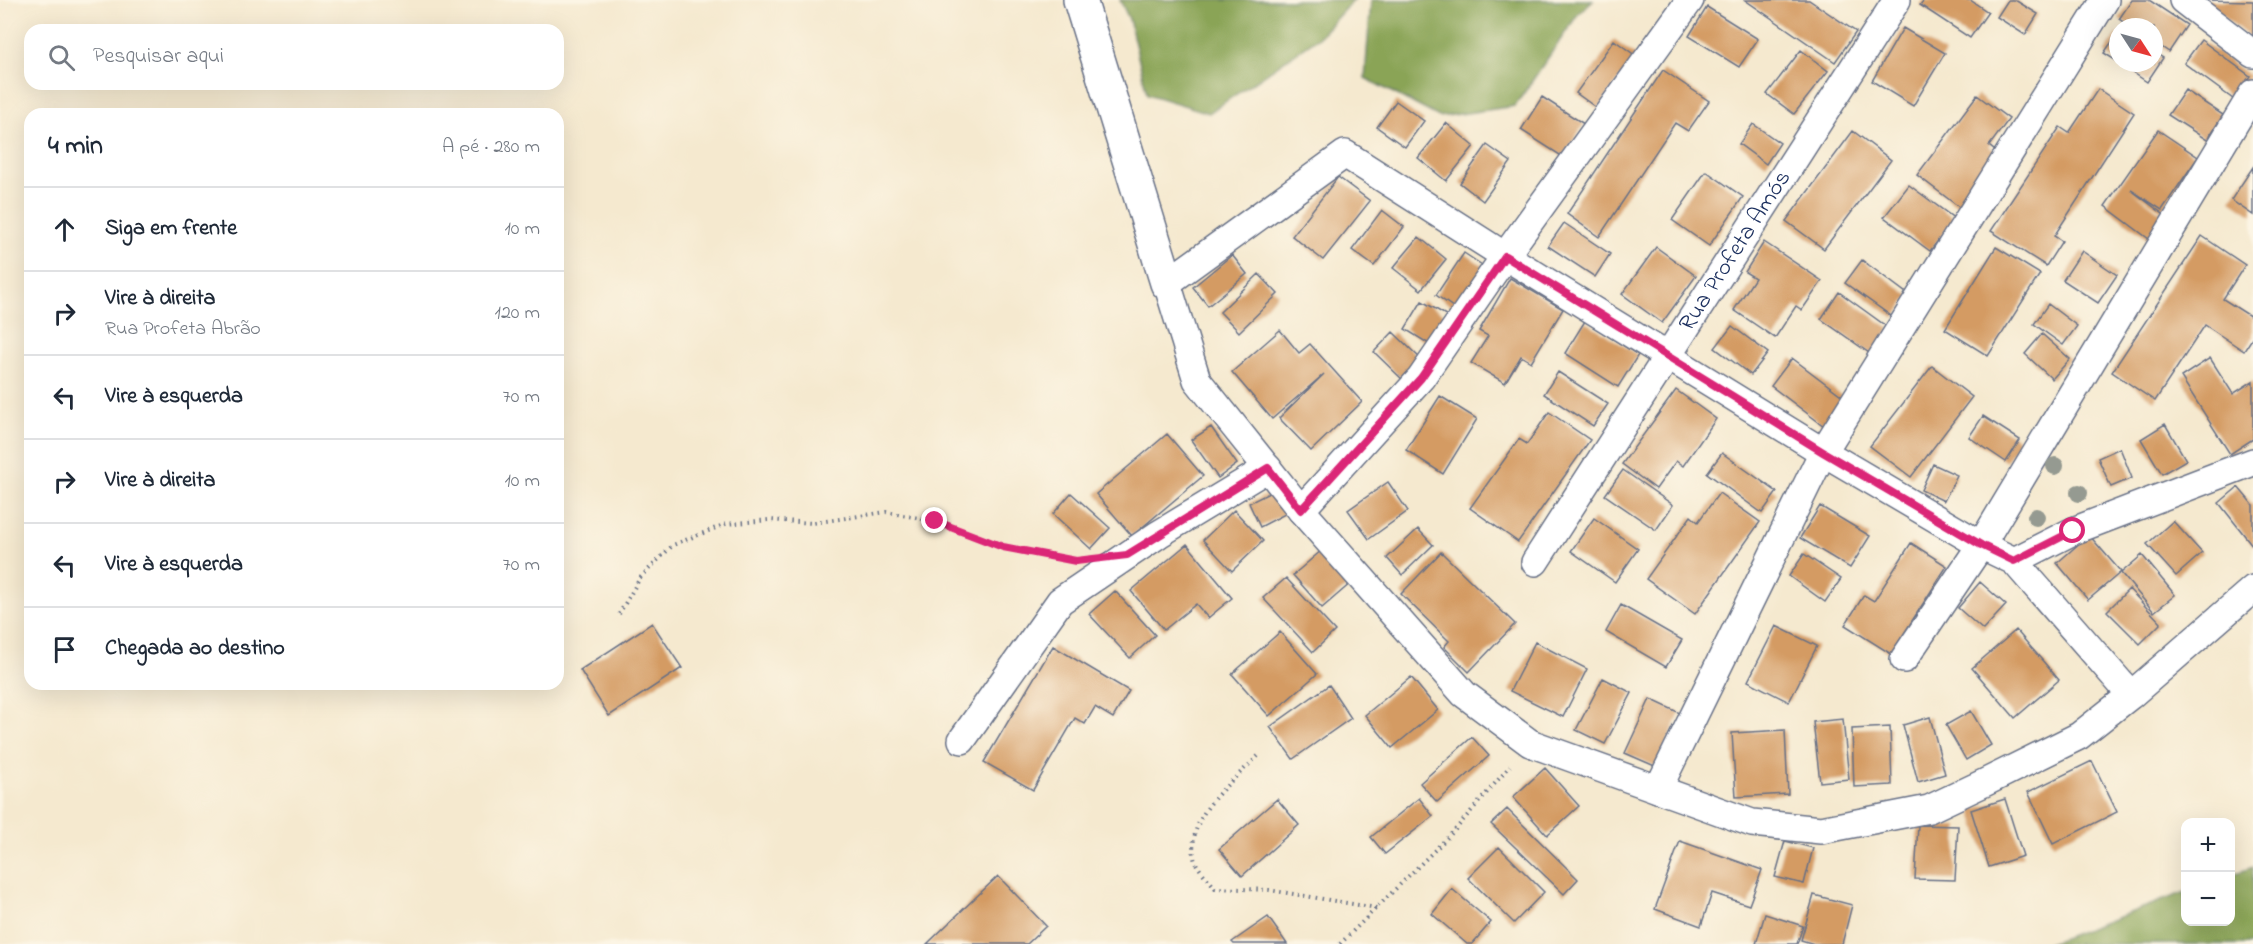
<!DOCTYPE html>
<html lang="pt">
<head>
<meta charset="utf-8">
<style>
  :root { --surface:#fff; --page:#f6f6f7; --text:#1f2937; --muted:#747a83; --line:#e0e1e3 }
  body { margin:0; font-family:"Indie Flower",sans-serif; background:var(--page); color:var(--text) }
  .controls { position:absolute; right:18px; bottom:18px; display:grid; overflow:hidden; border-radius:12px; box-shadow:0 6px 24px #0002 }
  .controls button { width:54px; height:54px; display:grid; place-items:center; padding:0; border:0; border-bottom:2px solid var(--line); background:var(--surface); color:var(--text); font:30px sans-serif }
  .compass { position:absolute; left:2109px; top:18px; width:54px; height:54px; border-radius:50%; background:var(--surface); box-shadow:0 6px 24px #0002; rotate:126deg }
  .stop { position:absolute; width:18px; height:18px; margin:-14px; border:4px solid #db2777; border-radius:50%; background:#fff }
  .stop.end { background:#db2777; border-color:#fff; box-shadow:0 2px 6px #0008 }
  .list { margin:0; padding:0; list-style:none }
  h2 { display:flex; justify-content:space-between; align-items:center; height:78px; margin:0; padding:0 24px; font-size:26px }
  h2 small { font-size:20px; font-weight:400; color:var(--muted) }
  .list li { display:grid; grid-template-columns:39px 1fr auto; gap:18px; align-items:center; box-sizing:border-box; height:84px; padding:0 24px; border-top:2px solid var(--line) }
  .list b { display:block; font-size:22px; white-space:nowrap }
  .list p { margin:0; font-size:20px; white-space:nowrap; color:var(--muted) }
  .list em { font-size:20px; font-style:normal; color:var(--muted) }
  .icon { flex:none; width:33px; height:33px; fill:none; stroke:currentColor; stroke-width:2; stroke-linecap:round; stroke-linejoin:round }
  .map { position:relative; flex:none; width:2253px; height:944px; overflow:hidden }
  .search { position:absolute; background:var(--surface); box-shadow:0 6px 24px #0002; left:24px; top:24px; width:540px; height:66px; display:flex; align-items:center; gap:15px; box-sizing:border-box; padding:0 21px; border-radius:18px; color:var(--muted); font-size:22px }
  .panel { position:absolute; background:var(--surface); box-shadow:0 6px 24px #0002; left:24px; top:108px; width:540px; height:582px; border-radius:18px }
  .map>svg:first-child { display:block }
  .forest { fill:#8aa456; stroke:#526a5a; stroke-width:1.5 }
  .building { fill:#d49b63 }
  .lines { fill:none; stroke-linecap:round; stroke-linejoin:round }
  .minor-casing { stroke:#677086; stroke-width:30 }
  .tertiary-casing { stroke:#677086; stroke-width:36 }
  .path { stroke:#677086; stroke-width:4; stroke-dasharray:1.5 4.5; stroke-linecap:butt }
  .minor { stroke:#fff; stroke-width:27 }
  .tertiary { stroke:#fff; stroke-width:33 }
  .tree { fill:#959a91 }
  .route { stroke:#db2777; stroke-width:8 }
  .labels { text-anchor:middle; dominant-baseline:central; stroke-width:6; stroke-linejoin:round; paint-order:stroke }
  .street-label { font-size:24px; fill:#1b2f5e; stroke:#fcf5e5 }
</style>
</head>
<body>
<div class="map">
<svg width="2253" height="944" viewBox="0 0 2253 944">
  <rect width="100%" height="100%" fill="#fcf5e5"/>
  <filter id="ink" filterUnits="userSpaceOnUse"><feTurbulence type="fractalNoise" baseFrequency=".0167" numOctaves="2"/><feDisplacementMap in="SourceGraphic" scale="12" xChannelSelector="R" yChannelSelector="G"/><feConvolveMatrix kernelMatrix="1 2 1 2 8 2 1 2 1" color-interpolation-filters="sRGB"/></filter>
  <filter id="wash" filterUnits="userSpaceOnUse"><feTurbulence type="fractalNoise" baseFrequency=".008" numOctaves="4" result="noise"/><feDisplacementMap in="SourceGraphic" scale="24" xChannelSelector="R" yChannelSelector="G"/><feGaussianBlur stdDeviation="1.35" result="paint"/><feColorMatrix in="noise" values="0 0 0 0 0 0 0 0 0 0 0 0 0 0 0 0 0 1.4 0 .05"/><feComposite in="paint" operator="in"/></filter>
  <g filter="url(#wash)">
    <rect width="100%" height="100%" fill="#f5e9cf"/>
    <path class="forest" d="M1120 0H1353L1319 37 1209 113 1147 94 1129 19Z
      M1371 0H1593L1578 14 1515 106 1439 117 1365 78Z
      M2253 867V944H2047L2185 892 2186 922H2230L2231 875Z"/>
    <g id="blocks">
      <path class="building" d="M1745 0H1809L1856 32 1835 62Z
        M1924 0H1970L1988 12 1970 38 1920 5Z
        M2008 0H2015L2038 14 2025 35 1997 17Z
        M2132 0H2149L2187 25 2169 52 2154 42V27H2131L2119 19Z
        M2203 0 2253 1V40Z
        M1707 7 1758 39 1739 67 1689 36Z
        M1903 28 1945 53 1913 106 1872 81Z
        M2118 33V62L2104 53Z
        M1614 40 1636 56 1598 109 1576 93Z
        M2201 40 2250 76 2233 99 2184 63Z
        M1801 50 1828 71 1794 114 1767 94Z
        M2154 52 2163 58 2147 82 2119 63H2154Z
        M1663 70 1709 101 1688 131 1675 123 1599 237 1567 214Z
        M2098 89 2134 113 2054 236 2062 241 2046 266 1991 231 2060 127 2069 133Z
        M2185 90 2223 115 2207 140 2168 115Z
        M1977 95 2009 119 1989 146 1999 154 1959 207 1917 175Z
        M1542 97 1584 124 1563 157 1521 130Z
        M1396 101 1424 121 1405 147 1377 127Z
        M1446 123 1474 146 1446 181 1418 158Z
        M1753 124 1780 143 1766 164 1739 144Z
        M2158 130 2198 157 2162 210 2131 190 2171 220 2153 242 2105 206Z
        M1853 131 1891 160 1824 249 1786 221Z
        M1487 145 1511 162 1483 201 1460 183Z
        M2253 167V215L2231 200Z
        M1706 171 1743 197 1709 246 1672 220Z
        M1338 177 1370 201 1323 260 1292 236Z
        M1909 185 1955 219 1930 251 1884 217Z
        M1382 210 1404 227 1374 266 1352 250Z
        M1564 223 1610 254 1595 277 1548 246Z
        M2202 236 2245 265 2223 299 2253 318V337L2244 351 2205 325 2155 401 2112 372Z
        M1419 237 1446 259 1421 290 1393 268Z
        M1764 242 1822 281 1802 310 1796 306 1775 338 1734 310 1755 278 1745 272Z
        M1656 247 1696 276 1662 323 1622 294Z
        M1996 247 2040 274 1988 356 1945 329Z
        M2082 251 2117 275 2098 303 2063 280Z
        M1464 253 1488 269 1460 312 1436 295Z
        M1232 255 1247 274 1208 306 1193 287Z
        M1862 260 1910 296 1894 318 1845 283Z
        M1259 274 1278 294 1239 332 1220 312Z
        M1510 278 1563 309 1531 362 1521 356 1505 383 1471 363 1488 336 1479 331Z
        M1839 292 1890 329 1872 355 1821 319Z
        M1422 301 1451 318 1434 347 1405 329Z
        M2048 304 2077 326 2063 345 2034 324Z
        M1585 321 1638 355 1618 387 1565 353Z
        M1732 326 1768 353 1751 375 1715 348Z
        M1280 330 1299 353 1310 344 1362 402 1311 451 1279 418 1324 374 1272 419 1232 372Z
        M1393 332 1424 362 1405 382 1374 352Z
        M2042 334 2070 359 2052 379 2025 354Z
        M1792 358 1845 398 1824 426 1771 386Z
        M2210 358 2233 394 2253 381V439L2230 454 2181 377Z
        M1932 366 1972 397 1911 477 1870 446Z
        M1558 372 1608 404 1593 426 1544 394Z
        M1676 390 1716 419 1683 466 1676 461 1656 489 1622 464Z
        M1440 396 1477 419 1443 474 1406 450Z
        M1549 412 1590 440 1518 542 1470 508 1519 439 1527 444Z
        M1983 416 2020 440 2006 462 1969 437Z
        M2165 424 2186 460 2162 474 2141 439Z
        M1211 427 1237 464 1218 478 1191 440Z
        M1167 434 1203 476 1132 536 1096 494Z
        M2120 448 2132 478 2111 487 2098 458Z
        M1722 453 1777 492 1762 513 1707 473Z
        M1933 464 1957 475 1944 501 1921 490Z
        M1623 470 1673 505 1656 530 1605 495Z
        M1388 482 1408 511 1369 539 1348 510Z
        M2238 487 2253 505V546L2219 503Z
        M1275 490 1287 513 1260 527 1249 503Z
        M1071 493 1110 528 1091 549 1053 514Z
        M1719 493 1760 522 1695 614 1646 579 1691 516 1698 522Z
        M1820 506 1870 536 1850 568 1800 538Z
        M1234 510 1263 541 1232 571 1203 540Z
        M1594 518 1638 549 1615 582 1571 551Z
        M2173 521 2202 553 2176 576 2147 544Z
        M1418 529 1433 545 1402 575 1387 558Z
        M2089 535 2121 572 2088 600 2057 563Z
        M1911 543 1947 566 1891 654 1845 625 1864 595 1874 601Z
        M1187 544 1232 598 1208 618 1196 604 1164 630 1131 591Z
        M1322 550 1351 583 1322 608 1293 575Z
        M1441 552 1515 624 1469 672 1444 647 1449 641 1401 594Z
        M1804 554 1841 579 1825 602 1789 576Z
        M2142 555 2175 595 2154 612 2121 573Z
        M1286 578 1335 631 1313 652 1263 598Z
        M1980 582 2006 605 1983 630 1958 608Z
        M2129 589 2161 623 2140 644 2107 611Z
        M1115 591 1155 635 1130 658 1089 614Z
        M1621 605 1682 640 1666 667 1606 632Z
        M652 623 682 668 609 716 580 670Z
        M1776 626 1817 646 1789 702 1748 681Z
        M2016 630 2059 680 2015 718 1972 668Z
        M1280 632 1317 674 1269 716 1232 674Z
        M1535 642 1587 669 1563 717 1510 691Z
        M1053 646 1129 691 1113 718 1095 707 1085 724 1075 718 1033 790 984 762Z
        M1411 677 1438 710 1392 748 1365 715Z
        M1603 678 1632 693 1605 744 1576 730Z
        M1329 685 1351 718 1293 759 1270 727Z
        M1650 699 1680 713 1657 767 1625 753Z
        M1971 711 1991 745 1966 760 1946 725Z
        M1930 717 1945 774 1918 782 1903 725Z
        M1843 719 1849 779 1820 782 1813 722Z
        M1890 727 1892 785 1854 787 1852 729Z
        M1785 730 1788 794 1736 797 1732 733Z
        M1472 737 1489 756 1437 802 1420 783Z
        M2092 761 2117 812 2053 844 2028 792Z
        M1545 768 1579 806 1547 835 1513 797Z
        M1419 798 1433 816 1385 854 1371 837Z
        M1277 799 1299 825 1242 876 1219 849Z
        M2005 799 2023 856 1989 867 1971 810Z
        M1507 809 1578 879 1564 894 1491 824Z
        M1918 825 1958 826 1955 880 1915 879Z
        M1680 841 1762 870 1749 905 1712 893 1701 926 1655 909Z
        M1785 841 1813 848 1804 884 1775 877Z
        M1499 847 1544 892 1514 923 1468 878Z
        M998 876 1046 926 1027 944H927Z
        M1452 889 1491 922 1472 944H1467L1432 914Z
        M1814 895 1852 905 1842 944H1814L1801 940Z
        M1765 914 1803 926 1797 944H1756Z
        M1268 917 1287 944H1234L1232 942Z"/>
    </g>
  </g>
  <g filter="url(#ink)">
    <use href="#blocks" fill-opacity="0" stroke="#677086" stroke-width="1.5"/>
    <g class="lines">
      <defs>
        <g id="minor">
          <path d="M2183 0 2253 54"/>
          <path d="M1301 510 1421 378 1505 256 1690 0"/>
          <path d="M2014 561 2073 531 2253 462"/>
          <path id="s1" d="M1535 562 1897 0"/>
          <path d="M1904 659 1981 545 2253 93"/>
          <path d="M2131 695 2014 561 1981 545 1823 452 1505 256 1345 154 1167 283 1197 380 1301 510 1464 694 1530 743 1752 823 1821 830 1929 809 1986 782 2079 736 2131 695 2253 589"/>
          <path d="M962 740 1060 601 1159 534 1268 468"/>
          <path d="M1658 789 1823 452 2105 0"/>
        </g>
        <path id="tertiary" d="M1080 0 1167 283"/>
      </defs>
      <use href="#minor" class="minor-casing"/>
      <use href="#tertiary" class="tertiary-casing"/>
      <path class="path" d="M619 614 640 578 673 545 726 524 769 520 813 523 886 512 935 521 1003 547 1066 559
        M1258 756C1231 783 1187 813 1194 857 1195 867 1209 879 1215 888L1269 890 1377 908
        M1340 944 1454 831 1510 766"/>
      <use href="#minor" class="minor"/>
      <use href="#tertiary" class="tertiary"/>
    </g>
    <g class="tree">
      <circle cx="2055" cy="466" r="9"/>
      <circle cx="2079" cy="493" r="9"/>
      <circle cx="2036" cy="517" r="9"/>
    </g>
  </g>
  <g class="lines" filter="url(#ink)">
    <path class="route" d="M935 521 1003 547 1076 561 1127 555 1268 468 1301 510 1421 378 1505 256 1823 452 1981 545 2014 561 2073 531"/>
  </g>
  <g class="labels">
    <g class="street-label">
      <text stroke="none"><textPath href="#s1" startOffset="370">Rua Profeta Amós</textPath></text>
    </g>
  </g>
</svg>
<div class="controls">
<button>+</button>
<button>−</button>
</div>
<svg class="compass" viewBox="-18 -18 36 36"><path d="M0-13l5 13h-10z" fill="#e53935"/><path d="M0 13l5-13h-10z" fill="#747a83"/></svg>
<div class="stop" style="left:2073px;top:531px"></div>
<div class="stop end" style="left:935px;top:521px"></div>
<div class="search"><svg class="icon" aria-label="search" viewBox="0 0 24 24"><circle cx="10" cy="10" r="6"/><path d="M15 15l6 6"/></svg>Pesquisar aqui</div>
<section class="panel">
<h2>4 min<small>A pé · 280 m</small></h2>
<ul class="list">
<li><svg class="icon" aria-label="ahead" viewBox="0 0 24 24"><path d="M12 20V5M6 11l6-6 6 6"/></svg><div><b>Siga em frente</b></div><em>10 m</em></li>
<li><svg class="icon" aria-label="right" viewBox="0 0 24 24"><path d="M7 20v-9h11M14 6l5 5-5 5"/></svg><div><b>Vire à direita</b><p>Rua Profeta Abrão</p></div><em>120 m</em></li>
<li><svg class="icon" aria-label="left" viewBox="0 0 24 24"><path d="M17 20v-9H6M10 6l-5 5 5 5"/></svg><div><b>Vire à esquerda</b></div><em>70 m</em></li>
<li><svg class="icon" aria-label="right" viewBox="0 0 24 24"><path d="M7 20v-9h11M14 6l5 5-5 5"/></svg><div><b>Vire à direita</b></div><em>10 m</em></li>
<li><svg class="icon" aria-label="left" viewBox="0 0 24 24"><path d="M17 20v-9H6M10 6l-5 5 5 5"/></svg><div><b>Vire à esquerda</b></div><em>70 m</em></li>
<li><svg class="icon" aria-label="arrive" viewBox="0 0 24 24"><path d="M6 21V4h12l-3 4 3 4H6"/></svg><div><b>Chegada ao destino</b></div></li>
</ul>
</section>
</div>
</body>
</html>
